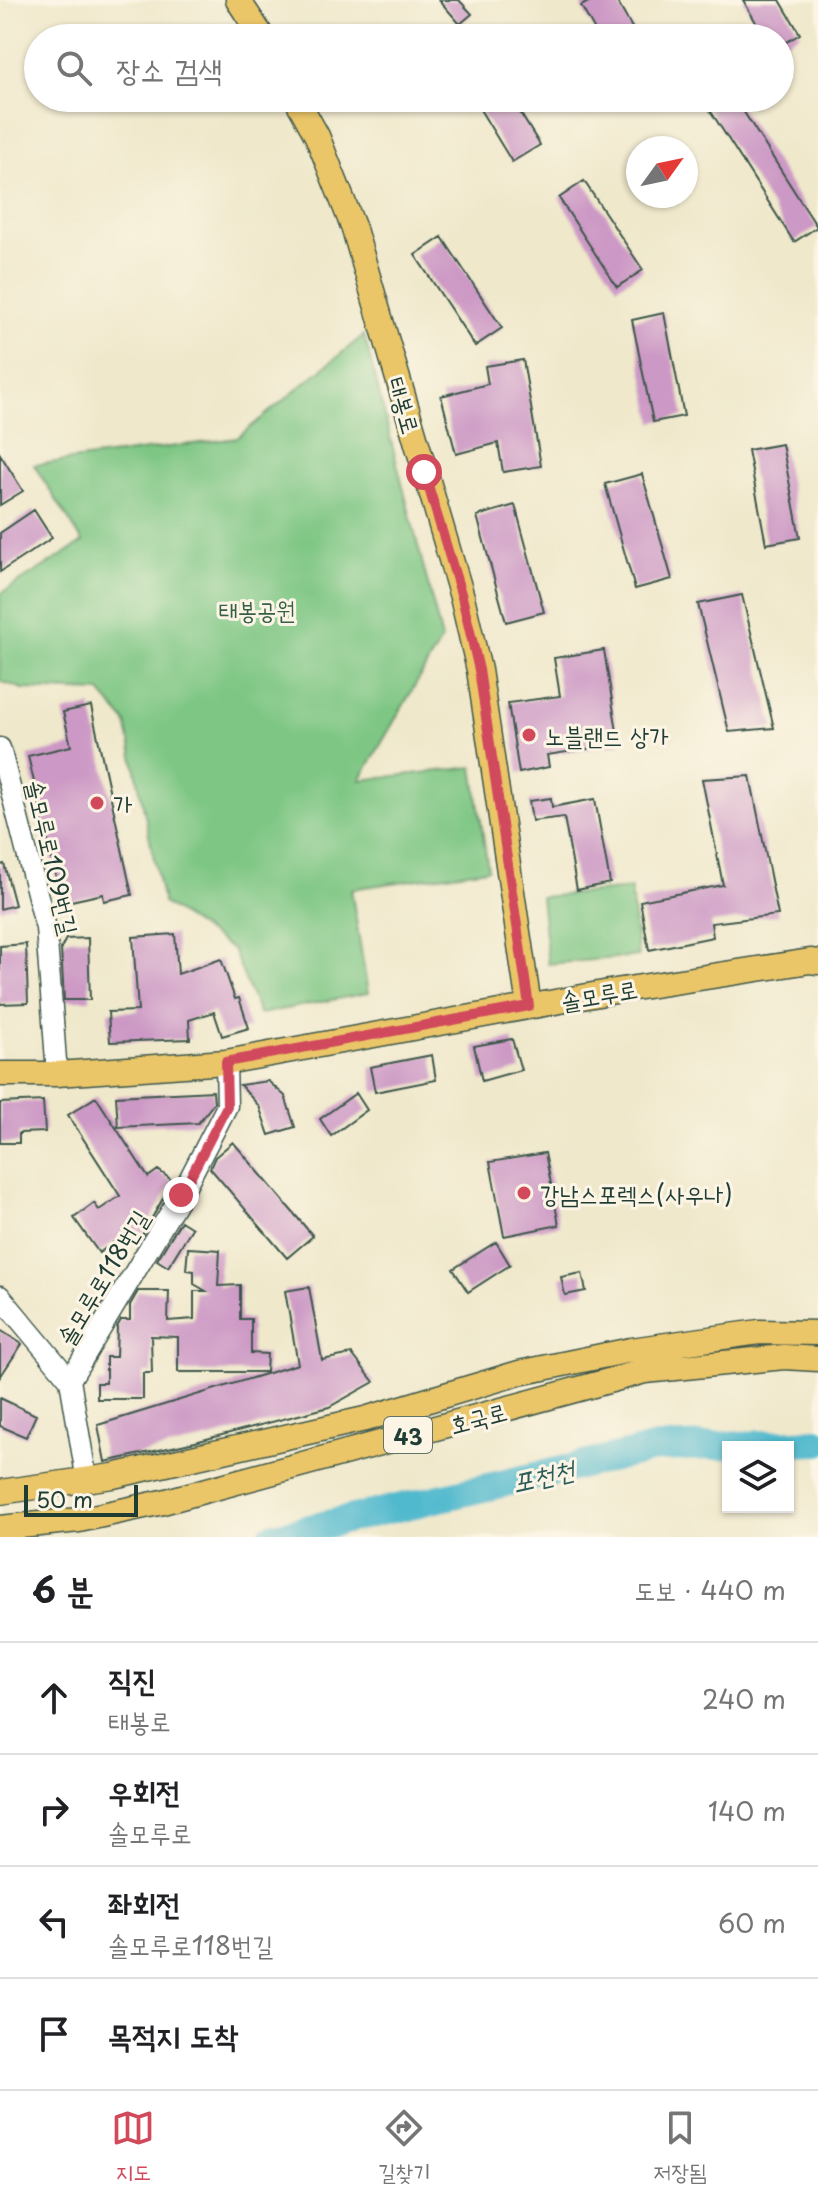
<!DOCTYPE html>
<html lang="ko">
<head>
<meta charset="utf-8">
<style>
  :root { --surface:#fff; --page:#f2f2f2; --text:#202124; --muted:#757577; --line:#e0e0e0; --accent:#d1495b }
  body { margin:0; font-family:"Playpen Sans","Poor Story",sans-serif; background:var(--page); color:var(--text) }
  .controls { position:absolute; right:24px; bottom:24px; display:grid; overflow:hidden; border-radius:0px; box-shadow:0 2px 6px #0004 }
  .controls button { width:72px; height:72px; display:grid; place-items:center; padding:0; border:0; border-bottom:2px solid var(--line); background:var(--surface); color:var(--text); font:40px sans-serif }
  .compass { position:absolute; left:626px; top:136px; width:72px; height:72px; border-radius:50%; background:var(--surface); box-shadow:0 2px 6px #0004; rotate:57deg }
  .scale { position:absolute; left:24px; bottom:20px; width:114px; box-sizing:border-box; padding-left:8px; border:4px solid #1f3d34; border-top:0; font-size:22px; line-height:28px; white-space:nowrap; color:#1f3d34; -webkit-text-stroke:6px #fcf5e5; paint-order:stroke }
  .stop { position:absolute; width:24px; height:24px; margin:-18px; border:6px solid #d1495b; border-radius:50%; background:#fff }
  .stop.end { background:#d1495b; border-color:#fff; box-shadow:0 2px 8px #0008 }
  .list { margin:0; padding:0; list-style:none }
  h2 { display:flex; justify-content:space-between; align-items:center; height:104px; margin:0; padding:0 32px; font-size:34px }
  h2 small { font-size:26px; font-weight:400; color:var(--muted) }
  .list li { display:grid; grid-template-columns:52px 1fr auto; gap:24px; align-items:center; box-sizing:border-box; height:112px; padding:0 32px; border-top:2px solid var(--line) }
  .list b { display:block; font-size:30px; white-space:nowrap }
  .list p { margin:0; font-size:26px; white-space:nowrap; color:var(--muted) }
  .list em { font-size:26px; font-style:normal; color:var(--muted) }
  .icon { flex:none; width:44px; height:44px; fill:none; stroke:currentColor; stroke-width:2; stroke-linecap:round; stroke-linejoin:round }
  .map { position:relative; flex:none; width:818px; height:1537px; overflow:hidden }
  .search { position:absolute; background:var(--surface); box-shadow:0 2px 6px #0004; left:24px; right:24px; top:24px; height:88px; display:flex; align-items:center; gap:20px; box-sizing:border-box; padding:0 28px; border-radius:44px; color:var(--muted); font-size:30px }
  .sheet { height:552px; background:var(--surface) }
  nav { display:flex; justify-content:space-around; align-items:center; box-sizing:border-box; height:112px; border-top:2px solid var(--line); background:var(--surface); font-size:22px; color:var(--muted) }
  nav a { display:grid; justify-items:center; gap:4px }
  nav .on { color:var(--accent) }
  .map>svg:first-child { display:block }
  .green { fill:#7dc683; stroke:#4e825c; stroke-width:2 }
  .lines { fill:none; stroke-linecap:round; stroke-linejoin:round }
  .river { stroke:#51b9ce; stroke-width:28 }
  .building { fill:#cc98c5 }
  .minor-casing { stroke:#3e574b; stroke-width:23 }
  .major-casing { stroke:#3e574b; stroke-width:27 }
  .minor { stroke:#fff; stroke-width:20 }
  .major { stroke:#ebc669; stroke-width:24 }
  .route { stroke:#d1495b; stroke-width:10 }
  .poi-dot { fill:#d1495b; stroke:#fcf5e5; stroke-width:3 }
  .labels { text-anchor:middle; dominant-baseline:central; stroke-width:6; stroke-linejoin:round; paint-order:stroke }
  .shield { fill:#fcf5e5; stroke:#617469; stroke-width:2 }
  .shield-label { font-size:22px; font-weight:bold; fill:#1f3d34 }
  .street-label { font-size:24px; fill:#1f3d34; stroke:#fcf5e5 }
  .park-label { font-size:24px; fill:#365f48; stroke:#fcf5e5 }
  .poi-label { font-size:24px; fill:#1f3d34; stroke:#fcf5e5; text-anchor:start }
  .water-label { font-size:26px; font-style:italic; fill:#2c5c5a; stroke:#fcf5e5 }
</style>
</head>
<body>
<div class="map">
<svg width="818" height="1537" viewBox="0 0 818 1537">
  <rect width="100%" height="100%" fill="#fcf5e5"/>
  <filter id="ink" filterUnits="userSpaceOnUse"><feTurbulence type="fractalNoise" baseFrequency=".0125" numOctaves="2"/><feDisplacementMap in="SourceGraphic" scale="16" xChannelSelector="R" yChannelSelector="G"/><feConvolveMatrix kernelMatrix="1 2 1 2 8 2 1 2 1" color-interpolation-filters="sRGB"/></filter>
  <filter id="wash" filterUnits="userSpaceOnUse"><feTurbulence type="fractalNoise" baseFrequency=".006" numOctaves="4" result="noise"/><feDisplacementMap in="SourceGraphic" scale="32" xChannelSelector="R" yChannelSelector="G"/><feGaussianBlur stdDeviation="1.8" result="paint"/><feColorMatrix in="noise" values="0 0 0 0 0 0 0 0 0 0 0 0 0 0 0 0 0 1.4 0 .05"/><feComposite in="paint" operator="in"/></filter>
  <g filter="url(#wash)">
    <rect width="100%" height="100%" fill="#efe8cb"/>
    <path class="green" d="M364 335 442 639 360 780 473 767 488 869 351 889 368 993 259 1014 233 950 163 903 126 722 100 692 23 689 0 681V594L83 542 34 465 237 438Z
      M631 889 638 956 548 964 541 897Z"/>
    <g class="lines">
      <path class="river" d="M271 1537 657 1448 818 1442"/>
    </g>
    <g id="blocks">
      <path class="building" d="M439 0H459L472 14 460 24Z
        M592 0H616L638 38H599L581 6Z
        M743 0H780L800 34 780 46V38H765Z
        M473 98H511L540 145 512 162Z
        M722 98H735L817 227 794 242 708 107Z
        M584 181 643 270 617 287 559 198Z
        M442 237 502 328 475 346 415 255Z
        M664 313 684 416 653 422 632 320Z
        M523 360 541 466 503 472 498 443 456 454 441 396 488 384 485 366Z
        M782 444 800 538 766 544 748 450Z
        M0 454 23 491 0 505Z
        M642 474 672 579 635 589 605 484Z
        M515 505 544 612 506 622 477 516Z
        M34 510 52 538 0 572V533Z
        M742 595 774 728 729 732 698 604Z
        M604 650 619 744 547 755 549 767 519 773 508 703 560 696 554 658Z
        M91 706 132 895 104 901 103 894 62 903 28 756 71 746 63 712Z
        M750 776 778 915 711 923 713 937 649 950 640 901 723 885 702 779Z
        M551 798 552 807 595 799 610 883 577 890 564 817 532 821 529 801Z
        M4 864 15 905 0 909V865Z
        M175 934 178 974 221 959 235 999 239 998 249 1028 222 1036 214 1012 189 1020 190 1039 110 1042 108 1012 138 1011 133 937Z
        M88 938 90 1000H64L61 948 66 939Z
        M26 944 28 1003 0 1004V946Z
        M512 1039 521 1070 482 1081 474 1046Z
        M432 1055 436 1080 375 1092 370 1067Z
        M268 1081 285 1096 295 1127 269 1135 259 1106 240 1085Z
        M213 1091 214 1103 198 1123 118 1127 116 1096Z
        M356 1093 367 1110 331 1136 320 1119Z
        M96 1097 148 1177 158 1170 173 1181 137 1244 126 1233 99 1253 74 1218 94 1203 99 1210 120 1196 68 1115Z
        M43 1101 45 1132 19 1133V1143H0V1103Z
        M233 1142 313 1236 287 1258 210 1168 215 1157Z
        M545 1153 559 1225 504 1236 490 1162Z
        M181 1221 192 1228 168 1267 157 1260Z
        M496 1242 510 1265 468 1292 453 1269Z
        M188 1248 220 1250 218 1286 240 1285V1319H251V1353L267 1354 266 1372H178V1337L151 1336 152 1373H143V1399H97V1383H106V1357H116L117 1327 121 1320H130V1305L138 1291H169L168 1321 194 1319V1291H206L194 1284V1271L186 1270Z
        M582 1273 586 1291 565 1295 561 1277Z
        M309 1287 322 1360 352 1354 374 1382 329 1407 195 1442 105 1462 98 1425 298 1364 285 1291Z
        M0 1330 22 1344 0 1377Z
        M0 1398 36 1415 26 1437 0 1426Z"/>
    </g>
  </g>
  <g filter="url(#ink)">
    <use href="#blocks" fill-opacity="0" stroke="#3e574b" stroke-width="2"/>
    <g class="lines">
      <defs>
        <path id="minor" d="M0 748 46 928 57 1074
          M0 1296 70 1380
          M87 1481 70 1380 181 1195 227 1106 226 1062"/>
        <path id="major" d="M238 0 263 38
          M296 98 317 136 354 229 462 597 479 670 529 1006
          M0 1074H57L226 1062 615 991 810 961 818 962
          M0 1492 113 1476 365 1419 519 1373 631 1350 759 1332 818 1333
          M0 1528 79 1520 163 1502 645 1371 784 1357 818 1359"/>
      </defs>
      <use href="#minor" class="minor-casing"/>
      <use href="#major" class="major-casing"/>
      <use href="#minor" class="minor"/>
      <use href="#major" class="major"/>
    </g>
  </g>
  <g class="lines" filter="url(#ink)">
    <path class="route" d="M181 1195 227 1106 226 1062 529 1006 479 670 462 597 424 472"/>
  </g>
  <g class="poi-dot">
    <circle cx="529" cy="735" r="8"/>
    <circle cx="97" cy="803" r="8"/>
    <circle cx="524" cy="1193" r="8"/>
  </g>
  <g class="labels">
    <rect class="shield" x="384" y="1417" width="48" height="36" rx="6"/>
    <g class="shield-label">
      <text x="408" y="1435">43</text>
    </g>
    <g class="street-label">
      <text transform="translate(405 405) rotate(74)">태봉로</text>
      <text transform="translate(53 857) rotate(77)">솔모루로109번길</text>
      <text transform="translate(599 994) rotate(-10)">솔모루로</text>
      <text transform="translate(102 1277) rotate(-59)">솔모루로118번길</text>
      <text transform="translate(478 1417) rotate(-15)">호국로</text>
    </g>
    <g class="park-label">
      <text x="257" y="609">태봉공원</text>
    </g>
    <g class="poi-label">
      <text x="545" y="735">노블랜드 상가</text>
      <text x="113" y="803">가</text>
      <text x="540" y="1193">강남스포렉스(사우나)</text>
    </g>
    <g class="water-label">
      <text transform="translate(543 1475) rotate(-13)">포천천</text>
    </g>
  </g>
</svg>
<div class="controls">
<button><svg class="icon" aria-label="layers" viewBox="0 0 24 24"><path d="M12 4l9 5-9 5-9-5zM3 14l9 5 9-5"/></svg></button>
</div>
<svg class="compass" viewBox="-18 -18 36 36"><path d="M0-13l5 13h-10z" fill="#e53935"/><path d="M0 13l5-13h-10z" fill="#757577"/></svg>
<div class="scale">50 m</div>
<div class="stop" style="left:424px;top:472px"></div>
<div class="stop end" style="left:181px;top:1195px"></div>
<div class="search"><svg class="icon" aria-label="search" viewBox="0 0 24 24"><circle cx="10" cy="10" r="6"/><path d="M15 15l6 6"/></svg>장소 검색</div>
</div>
<section class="sheet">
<h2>6 분<small>도보 · 440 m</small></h2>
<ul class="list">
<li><svg class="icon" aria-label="ahead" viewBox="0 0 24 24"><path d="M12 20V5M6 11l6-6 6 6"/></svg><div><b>직진</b><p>태봉로</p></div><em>240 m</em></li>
<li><svg class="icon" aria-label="right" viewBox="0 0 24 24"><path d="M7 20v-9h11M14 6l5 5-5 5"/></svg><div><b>우회전</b><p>솔모루로</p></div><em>140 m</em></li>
<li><svg class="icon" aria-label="left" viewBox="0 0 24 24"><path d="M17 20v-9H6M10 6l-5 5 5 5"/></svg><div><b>좌회전</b><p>솔모루로118번길</p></div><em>60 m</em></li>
<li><svg class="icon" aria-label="arrive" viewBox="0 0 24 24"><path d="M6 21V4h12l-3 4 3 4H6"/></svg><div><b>목적지 도착</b></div></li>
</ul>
</section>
<nav>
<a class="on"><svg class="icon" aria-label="map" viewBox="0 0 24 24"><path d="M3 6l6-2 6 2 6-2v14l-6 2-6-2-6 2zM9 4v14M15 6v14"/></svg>지도</a>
<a><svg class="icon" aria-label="directions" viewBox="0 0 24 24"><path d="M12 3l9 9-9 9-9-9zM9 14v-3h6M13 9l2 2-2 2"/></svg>길찾기</a>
<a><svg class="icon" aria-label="saved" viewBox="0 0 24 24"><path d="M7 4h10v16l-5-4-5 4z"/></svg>저장됨</a>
</nav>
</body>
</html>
